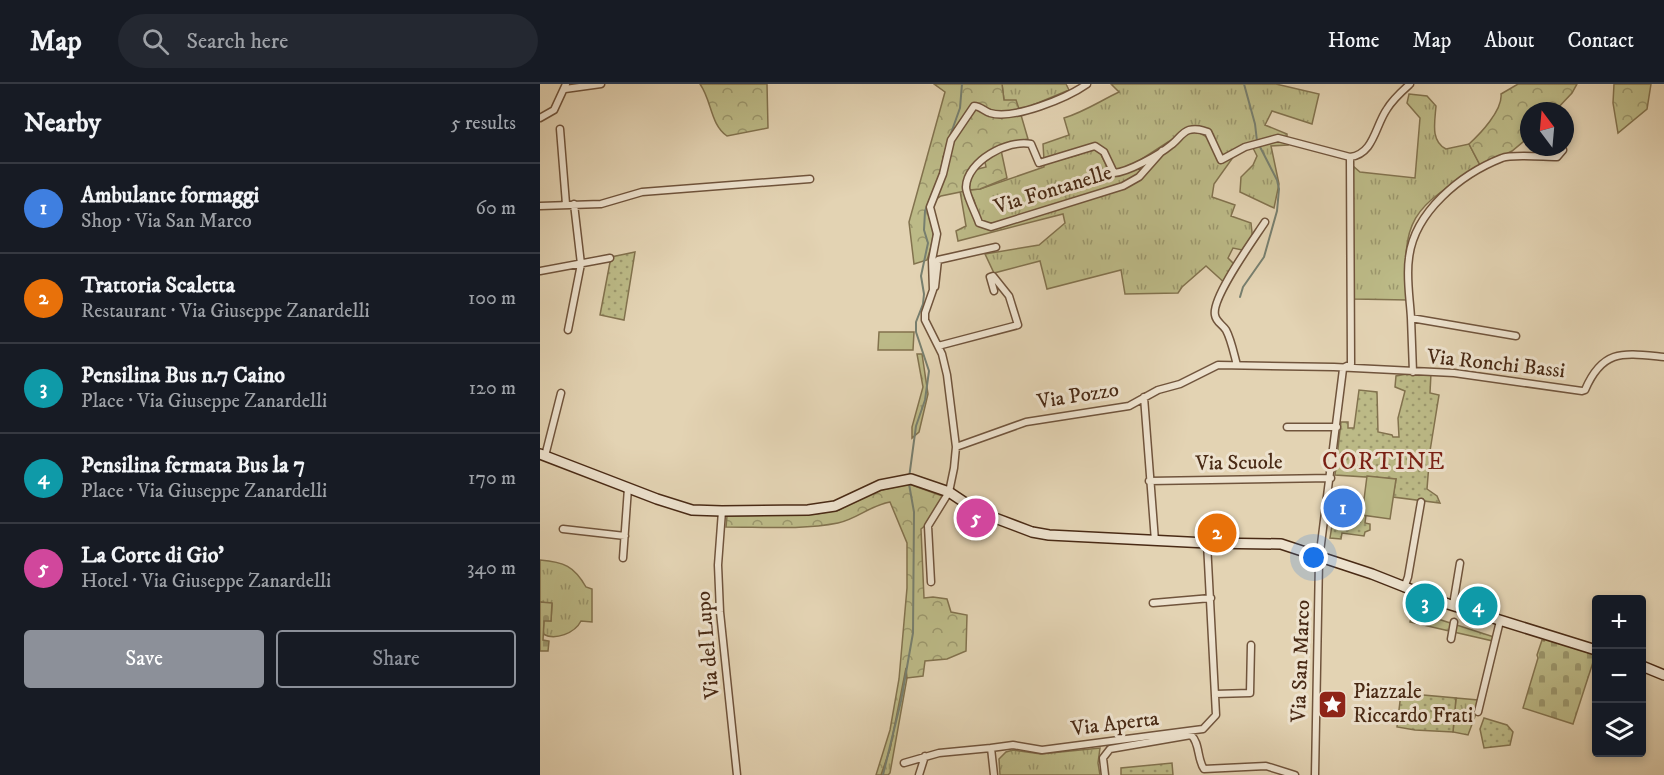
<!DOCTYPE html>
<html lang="en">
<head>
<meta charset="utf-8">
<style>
  :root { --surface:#171b24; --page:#242831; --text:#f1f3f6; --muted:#9ea1a6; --line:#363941; --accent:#8c9099 }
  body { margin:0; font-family:"IM FELL DW Pica",serif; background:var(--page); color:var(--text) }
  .controls { position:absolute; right:18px; bottom:18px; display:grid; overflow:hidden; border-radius:6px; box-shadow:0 3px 9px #0003 }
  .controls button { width:54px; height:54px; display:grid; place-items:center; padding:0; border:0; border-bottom:2px solid var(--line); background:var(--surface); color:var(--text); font:30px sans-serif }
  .compass { position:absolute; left:980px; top:18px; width:54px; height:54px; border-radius:50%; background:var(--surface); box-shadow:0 3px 9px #0003; rotate:344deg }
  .you { position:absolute; left:774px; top:474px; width:21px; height:21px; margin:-15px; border:4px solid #fff; border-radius:50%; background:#1a73e8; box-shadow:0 0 0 9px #1a73e833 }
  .badge { display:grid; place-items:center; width:39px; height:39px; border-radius:50%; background:var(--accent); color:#fff; font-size:20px; font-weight:700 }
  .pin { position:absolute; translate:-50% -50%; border:3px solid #fff; box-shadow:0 2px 6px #0006 }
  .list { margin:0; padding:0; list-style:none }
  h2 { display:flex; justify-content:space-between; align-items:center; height:78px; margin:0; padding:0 24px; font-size:26px }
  h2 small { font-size:20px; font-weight:400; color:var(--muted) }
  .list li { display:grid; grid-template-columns:39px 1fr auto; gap:18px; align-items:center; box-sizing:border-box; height:90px; padding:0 24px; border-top:2px solid var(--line) }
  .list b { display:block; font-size:22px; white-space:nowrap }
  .list p { margin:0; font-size:20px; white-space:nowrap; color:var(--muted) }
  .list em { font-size:20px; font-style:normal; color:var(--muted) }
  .actions { display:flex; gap:12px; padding:18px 24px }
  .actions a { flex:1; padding:14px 0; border:2px solid var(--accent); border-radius:6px; text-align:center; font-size:21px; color:var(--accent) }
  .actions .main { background:var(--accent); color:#fff }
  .icon { flex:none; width:33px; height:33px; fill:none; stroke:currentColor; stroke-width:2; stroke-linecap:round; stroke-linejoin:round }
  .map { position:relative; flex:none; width:1124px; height:691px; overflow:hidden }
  header { display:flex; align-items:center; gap:36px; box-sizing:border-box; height:84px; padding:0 30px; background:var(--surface); border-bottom:2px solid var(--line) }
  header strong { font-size:28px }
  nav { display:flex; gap:33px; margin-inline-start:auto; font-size:21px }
  .search { width:420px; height:54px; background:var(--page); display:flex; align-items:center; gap:15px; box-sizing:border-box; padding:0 21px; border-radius:33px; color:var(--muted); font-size:22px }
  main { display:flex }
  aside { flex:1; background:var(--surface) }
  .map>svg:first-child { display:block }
  .grass { fill:url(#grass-tufts); stroke:#82724e; stroke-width:1.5 }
  .forest { fill:url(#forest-crowns); stroke:#82724e; stroke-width:1.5 }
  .cemetery { fill:url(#cemetery-stones); stroke:#82724e; stroke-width:1.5 }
  .park { fill:url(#park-dots); stroke:#82724e; stroke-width:1.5 }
  .pitch { fill:#bcba87; stroke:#82724e; stroke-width:1.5 }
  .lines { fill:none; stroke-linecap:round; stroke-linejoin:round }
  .stream { stroke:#777f6f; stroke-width:2 }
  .street-casing { stroke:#70543c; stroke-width:9 }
  .secondary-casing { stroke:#492a15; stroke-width:12 }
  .street { stroke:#ede2ce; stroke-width:6 }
  .secondary { stroke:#ede2ce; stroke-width:9 }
  .labels { text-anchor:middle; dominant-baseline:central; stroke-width:6; stroke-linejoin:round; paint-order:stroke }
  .street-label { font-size:21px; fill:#492a15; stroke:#ede2ce }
  .poi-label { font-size:21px; fill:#492a15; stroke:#ede2ce; text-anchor:start }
  .quarter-label { font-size:24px; letter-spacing:1.5px; fill:#7a1f14; stroke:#ede2ce }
</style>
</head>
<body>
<header>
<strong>Map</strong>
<div class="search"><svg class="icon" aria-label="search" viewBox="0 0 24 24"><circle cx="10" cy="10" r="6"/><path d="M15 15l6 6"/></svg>Search here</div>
<nav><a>Home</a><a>Map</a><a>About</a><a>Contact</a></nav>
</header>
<main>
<aside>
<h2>Nearby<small>5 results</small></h2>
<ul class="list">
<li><span class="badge" style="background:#3f7fe0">1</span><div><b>Ambulante formaggi</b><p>Shop · Via San Marco</p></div><em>60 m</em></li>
<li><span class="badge" style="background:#e8710a">2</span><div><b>Trattoria Scaletta</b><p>Restaurant · Via Giuseppe Zanardelli</p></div><em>100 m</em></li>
<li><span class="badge" style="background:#0f9aa8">3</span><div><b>Pensilina Bus n.7 Caino</b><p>Place · Via Giuseppe Zanardelli</p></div><em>120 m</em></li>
<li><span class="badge" style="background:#0f9aa8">4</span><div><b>Pensilina fermata Bus la 7</b><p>Place · Via Giuseppe Zanardelli</p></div><em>170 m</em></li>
<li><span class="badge" style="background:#d1479c">5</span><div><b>La Corte di Gio'</b><p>Hotel · Via Giuseppe Zanardelli</p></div><em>340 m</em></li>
</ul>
<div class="actions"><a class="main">Save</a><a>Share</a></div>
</aside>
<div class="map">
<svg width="1124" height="691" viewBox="0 0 1124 691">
  <defs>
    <pattern id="grass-tufts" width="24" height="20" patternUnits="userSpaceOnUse" patternTransform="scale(1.5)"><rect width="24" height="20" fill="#bcba87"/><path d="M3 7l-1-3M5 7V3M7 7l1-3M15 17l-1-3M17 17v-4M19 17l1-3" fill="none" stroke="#9b976d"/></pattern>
    <pattern id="forest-crowns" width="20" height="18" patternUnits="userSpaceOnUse" patternTransform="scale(1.5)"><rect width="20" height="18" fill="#bcba87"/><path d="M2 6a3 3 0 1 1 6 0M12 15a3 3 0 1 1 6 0" fill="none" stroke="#9b976d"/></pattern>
    <pattern id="cemetery-stones" width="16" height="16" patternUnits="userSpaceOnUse" patternTransform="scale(1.5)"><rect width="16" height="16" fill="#bcba87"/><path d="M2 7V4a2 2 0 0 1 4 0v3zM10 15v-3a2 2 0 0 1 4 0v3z" fill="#9b976d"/></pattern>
    <pattern id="park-dots" width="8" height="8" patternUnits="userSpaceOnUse" patternTransform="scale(1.5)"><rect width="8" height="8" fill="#bcba87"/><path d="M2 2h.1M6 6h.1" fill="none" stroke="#9b976d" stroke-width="1.8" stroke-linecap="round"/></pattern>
  </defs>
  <rect width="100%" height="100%" fill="#e3d3b3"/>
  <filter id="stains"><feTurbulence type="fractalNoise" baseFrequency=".00333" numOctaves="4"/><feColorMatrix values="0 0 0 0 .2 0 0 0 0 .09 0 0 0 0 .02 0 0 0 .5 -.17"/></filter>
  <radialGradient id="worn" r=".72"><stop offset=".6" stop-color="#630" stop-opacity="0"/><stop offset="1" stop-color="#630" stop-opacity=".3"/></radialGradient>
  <path class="grass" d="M462 0H526L529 6 481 26 464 16Z
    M571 0H736L779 10 772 40 732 27 725 41 747 50V54C732 56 714 56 699 63 693 65 689 70 682 72L669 47 651 43 588 84 574 87 562 63 553 61 504 76 503 60 529 51 524 34C544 28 560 17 579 8Z
    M869 10 887 12 896 22C895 37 890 57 906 65L929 60 941 83C872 123 860 135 868 216L814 215 812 90 813 82 820 88 875 94 880 34 867 19Z
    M649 47C670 50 669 55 678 74L694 72 674 100 672 113 695 121 691 132 711 139 713 158 707 167 693 164 688 174 695 181 687 201 666 182 642 203 638 209 585 210 581 186 507 205 500 177 454 189 445 170 499 161 525 139 523 130 418 157 416 147 426 142 420 107H425L437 137 451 145 520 125 589 101 623 68Z
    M739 56 748 58V61L731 62 739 100 734 124 700 108 701 93 713 81 717 72 713 64Z
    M554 64 558 65 569 86 575 91 584 90 618 70 600 89 589 97 453 141 440 137 434 116 429 106 440 105 504 83V80L538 71Z
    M377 270H382L388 310 379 348 372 354V343L383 303Z
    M0 476C24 478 34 482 46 503L52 505V538L41 537C35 549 15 557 3 550L4 536 11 537 12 520 0 518Z
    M873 527 954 553 953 557 870 538Z
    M366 581 367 594 350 689 348 691H341L350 665Z
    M916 614 938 616 937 627 928 651 913 648Z
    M560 664 558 679 560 691H460L459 675 466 668 473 666 501 670Z"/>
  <path class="forest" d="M160 0H227L228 44 187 52C170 40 172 17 160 0Z
    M394 0H462L464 16H476L480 28H451L434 19 413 51 415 43 403 73 401 91 388 122C386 131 392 138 393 146 394 157 390 166 387 176L374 180 369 138 405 8Z
    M978 0H1037L1032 9 1015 27H989V53L972 67 941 83 929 60C940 50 963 26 961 10Z
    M1074 0H1111L1107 25 1078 49 1073 19Z
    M435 23 450 31H481L488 55 470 59 430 85 425 107 401 112 395 116 412 56Z
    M461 66 467 94 440 105 429 106 431 91 434 86 446 83 445 78Z
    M369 400 405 413 387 440 381 445 384 514 393 513 407 515 411 528 427 531 426 567 407 575 385 577 383 592 367 594 366 584 350 665 341 691H336L350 646 359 595 367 504V459L350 418C331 421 317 435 298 439 262 446 223 443 186 443L187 432 276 430 299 426 337 407Z"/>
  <path class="cemetery" d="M0 518 12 519 11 537H4L3 556 9 557 8 567H0Z
    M1005 553 1056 569 1033 640 983 624 998 574 997 571 1002 556 1004 557Z"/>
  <path class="park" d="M95 168 84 236 60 231 71 173Z
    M872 289H891L890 309 899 311 890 367 887 405 897 412 900 419 853 413 856 395 795 391 801 338H808V344H814L819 306 837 308 838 348 852 351 853 353H859L858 334 865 307 855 303 856 292Z
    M821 431H826L825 439 830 440V446L825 448 824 452 802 449 801 455 790 454 793 435 820 438Z
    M861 609 916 614 913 648 875 646 857 643Z
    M944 634 967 641 973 648 970 661 944 664 940 645Z
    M632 679 633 691H581V684Z"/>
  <path class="pitch" d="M339 248H374L373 266H338Z
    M827 392 856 395 850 435 822 431Z"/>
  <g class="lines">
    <path class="stream" d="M410 52 420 24 422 0
      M399 93 407 60
      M700 213 703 203 724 173 737 127 739 105 737 96 717 57 715 40 704 0
      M369 394 376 342 385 316 389 287 376 248V238L383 220 384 210 381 192 388 159 384 146 385 127 397 98
      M343 691 361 617 373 549 374 428 369 400"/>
    <defs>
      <path id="street" d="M25 5 61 0
        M0 34 14 26 26 0
        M20 45 26 120
        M622 67 599 93 583 102 451 143 439 139C436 130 426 111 426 103 427 77 468 55 491 60L499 79 555 62 564 68 574 89C588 88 619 71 631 61 637 57 642 48 649 46 656 44 662 46 668 48L681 76 705 63 738 54 810 73
        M0 122 61 120 102 108 270 95
        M0 187 70 174
        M395 203 398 176 456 163
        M871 234C870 215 866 193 869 174 874 128 921 90 962 74 971 70 1004 73 1017 73L1023 66
        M28 246 41 180 34 120
        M398 262 478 241 469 212 453 192 450 193 454 207
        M697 281C694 270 691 255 686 246 682 240 676 238 675 231 671 214 714 155 725 138
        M803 284 811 280 810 73C834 70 835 42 847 25 853 15 861 8 870 0
        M873 288 871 234 976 252
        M604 313 615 457
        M747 343H797
        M416 363 486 338 589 322 618 306 640 300 678 281 794 283 914 289 1042 307 1045 306C1063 264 1084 269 1124 273
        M5 372 21 309
        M609 397 791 394
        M182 427 178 481 180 528 197 691
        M23 445 85 452
        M83 474 88 404
        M391 498 388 442 409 408 414 384 416 363 407 291 402 270 385 236V229L393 206 392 176 397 150 390 123 403 90 411 56 434 22C440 22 444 27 450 29 474 36 527 14 547 0
        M864 504 868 493 881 418
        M613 519 671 514
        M913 521 920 479
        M911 555 914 538
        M675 610 710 609 711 561
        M938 628 960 537
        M364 679 399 669 451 664
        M379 691 385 672
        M454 691 451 664 473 661 502 666 663 645 676 631 667 459
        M565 691 563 674 570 665 651 651C660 659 657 675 664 685L726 682 755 691
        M775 691 779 476 803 285"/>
      <path id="secondary" d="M0 370 117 415 152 426 182 427 268 426 295 422 340 401 371 395 409 408 433 424 455 434 492 448 509 451 667 459 741 460 832 490 908 520 1056 566
        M1102 582 1124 591"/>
    </defs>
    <use href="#street" class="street-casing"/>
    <use href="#secondary" class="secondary-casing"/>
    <use href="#street" class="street"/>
    <use href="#secondary" class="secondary"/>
  </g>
  <defs>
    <symbol id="sight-square" viewBox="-11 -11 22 22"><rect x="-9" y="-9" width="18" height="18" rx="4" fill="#8f2418" stroke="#ede2ce"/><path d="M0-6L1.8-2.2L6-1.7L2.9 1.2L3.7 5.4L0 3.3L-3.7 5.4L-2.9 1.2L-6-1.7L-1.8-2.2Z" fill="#fff"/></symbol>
  </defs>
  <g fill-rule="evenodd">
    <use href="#sight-square" x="776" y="604" width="33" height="33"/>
  </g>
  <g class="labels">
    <g class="street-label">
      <text transform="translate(513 106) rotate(-17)">Via Fontanelle</text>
      <text transform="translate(956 280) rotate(6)">Via Ronchi Bassi</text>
      <text transform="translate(538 312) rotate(-9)">Via Pozzo</text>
      <text transform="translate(699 379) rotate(-1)">Via Scuole</text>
      <text transform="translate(168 561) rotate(-95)">Via del Lupo</text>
      <text transform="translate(761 577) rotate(-88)">Via San Marco</text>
      <text transform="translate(575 640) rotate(-7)">Via Aperta</text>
    </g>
    <g class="poi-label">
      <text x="813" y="608">Piazzale<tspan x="813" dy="24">Riccardo Frati</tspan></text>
    </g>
    <g class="quarter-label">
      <text x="844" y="378">CORTINE</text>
    </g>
  </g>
  <rect width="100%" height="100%" filter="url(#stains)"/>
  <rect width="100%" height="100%" fill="url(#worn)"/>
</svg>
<div class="controls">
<button>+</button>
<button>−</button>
<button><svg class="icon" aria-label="layers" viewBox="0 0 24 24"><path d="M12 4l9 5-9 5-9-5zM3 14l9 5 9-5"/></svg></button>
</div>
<svg class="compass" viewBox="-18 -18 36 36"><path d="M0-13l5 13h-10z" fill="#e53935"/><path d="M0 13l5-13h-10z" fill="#9ea1a6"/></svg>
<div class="you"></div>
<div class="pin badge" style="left:803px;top:424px;background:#3f7fe0">1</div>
<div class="pin badge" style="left:677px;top:449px;background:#e8710a">2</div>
<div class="pin badge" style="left:885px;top:519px;background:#0f9aa8">3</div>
<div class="pin badge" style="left:938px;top:522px;background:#0f9aa8">4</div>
<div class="pin badge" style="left:436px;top:434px;background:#d1479c">5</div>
</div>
</main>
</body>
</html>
